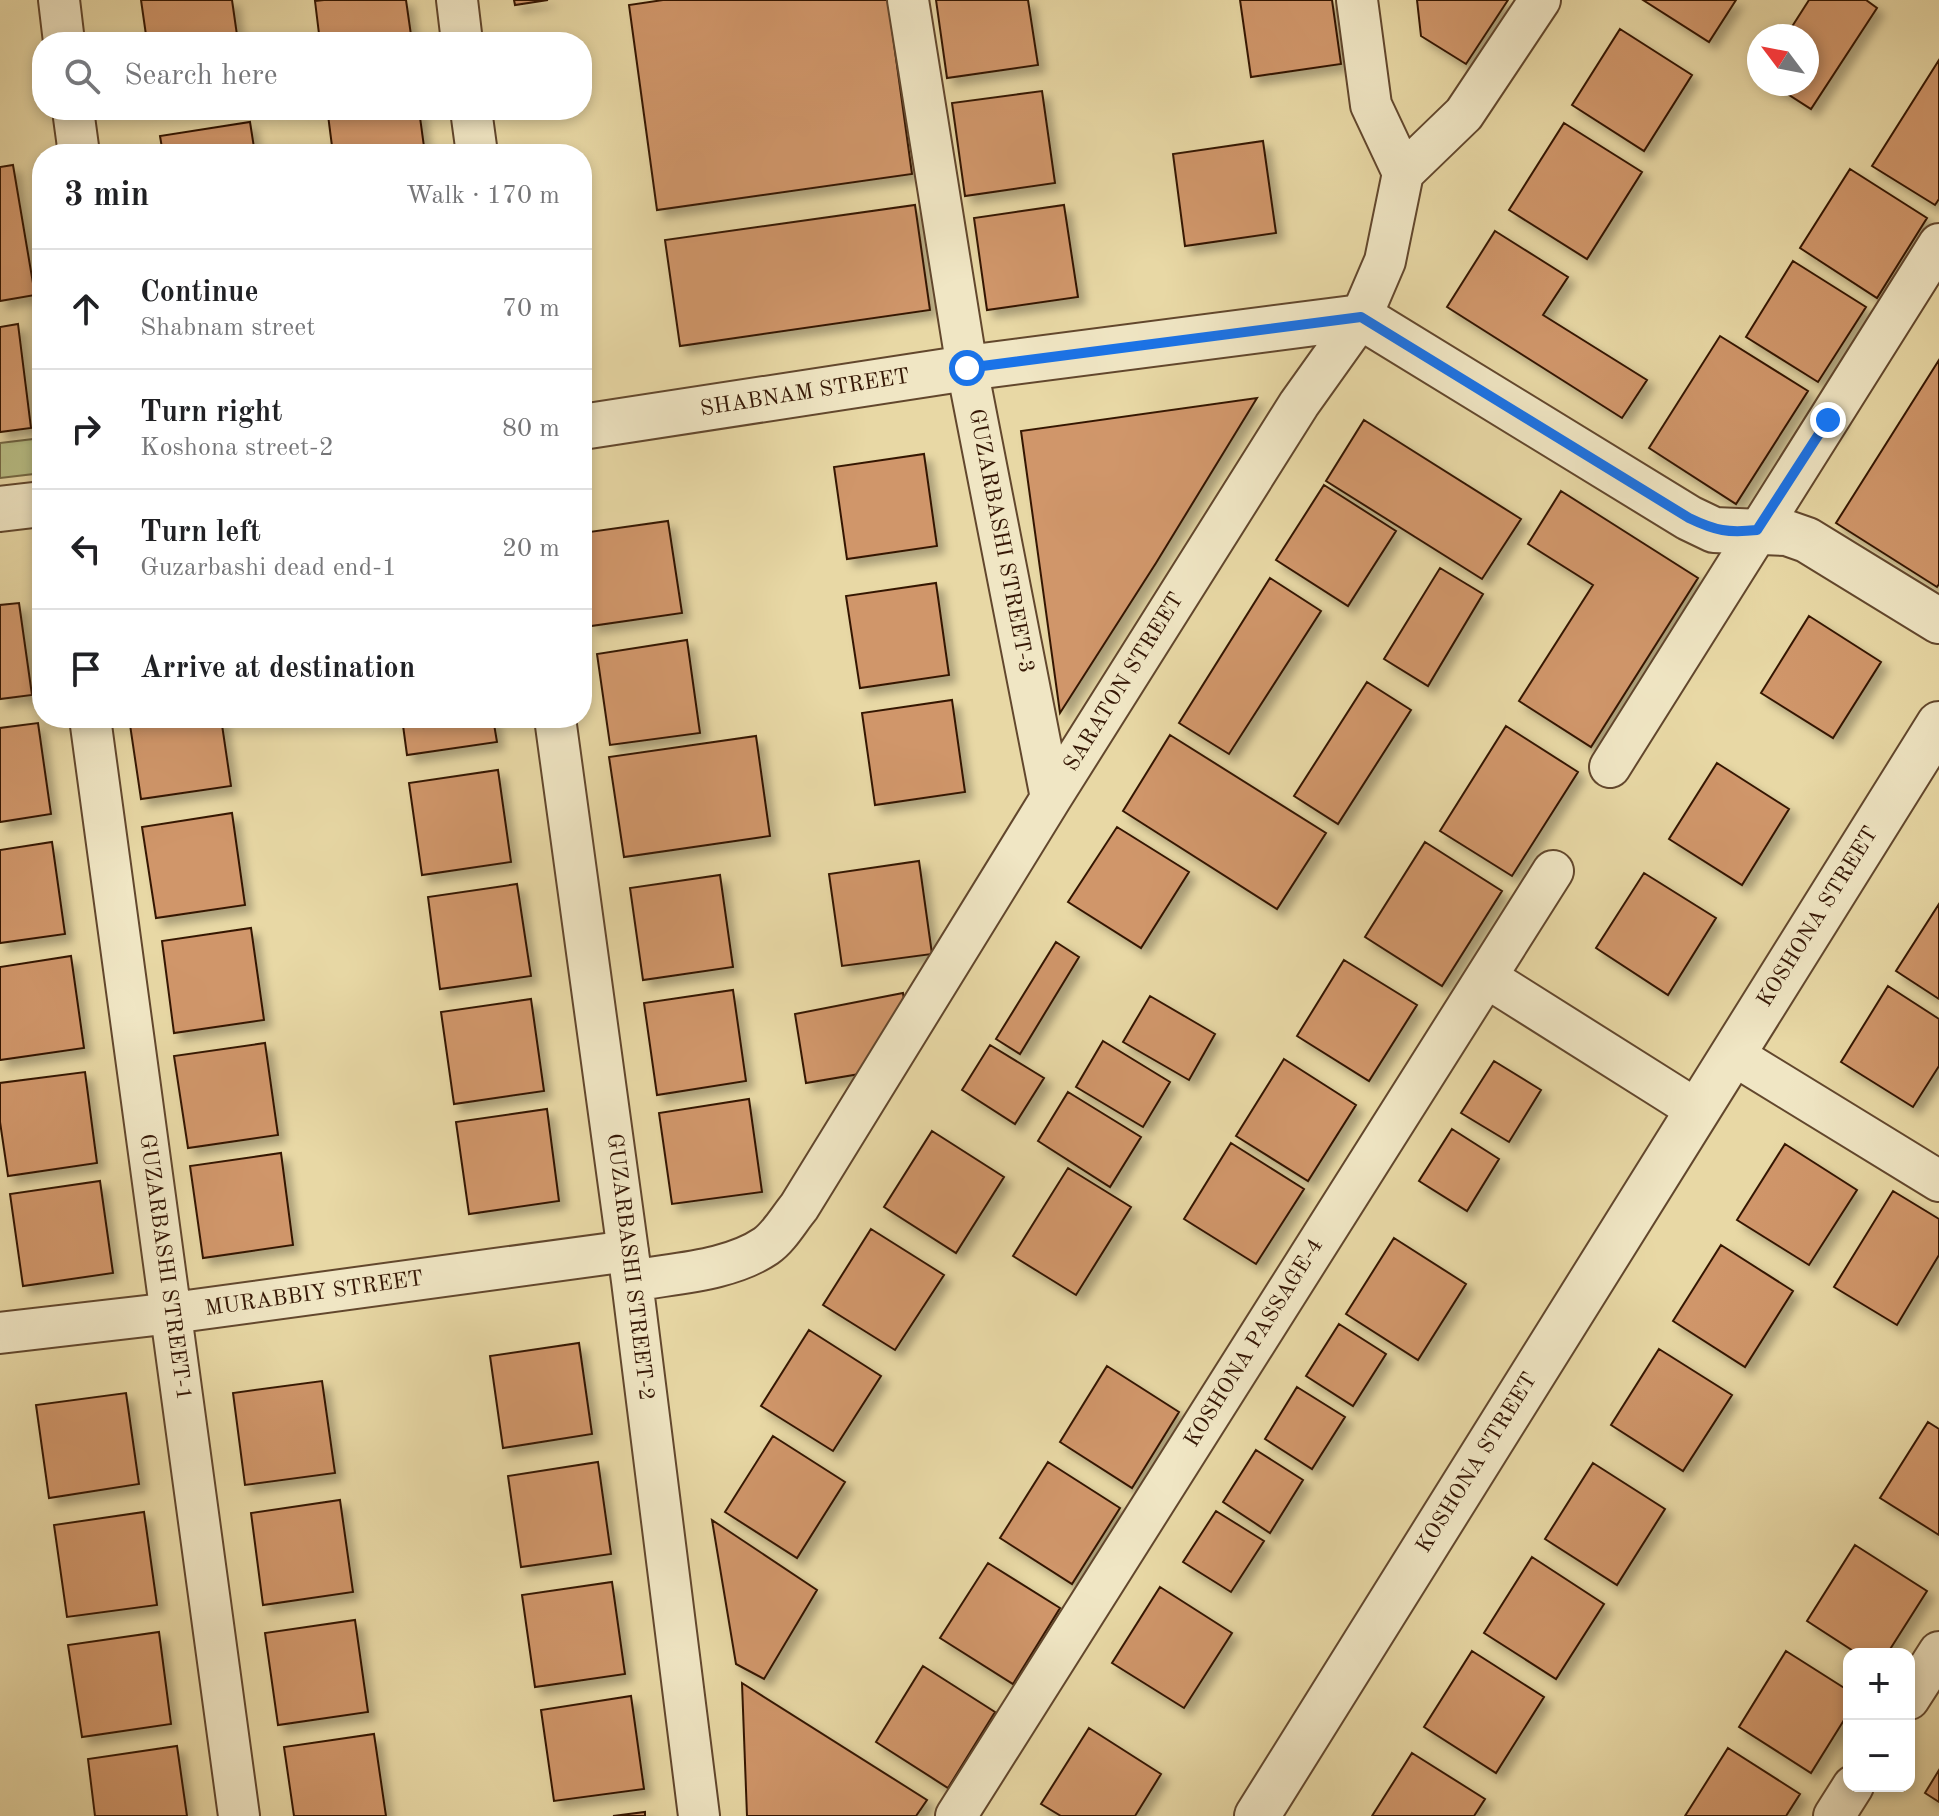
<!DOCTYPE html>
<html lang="en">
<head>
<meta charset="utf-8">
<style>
  :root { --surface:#fff; --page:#f2f2f2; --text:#202124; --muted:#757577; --line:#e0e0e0 }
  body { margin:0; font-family:"Old Standard TT",serif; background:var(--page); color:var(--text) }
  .controls { position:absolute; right:24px; bottom:24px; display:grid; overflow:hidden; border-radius:16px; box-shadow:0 4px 12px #0003 }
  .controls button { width:72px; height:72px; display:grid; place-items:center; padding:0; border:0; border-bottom:2px solid var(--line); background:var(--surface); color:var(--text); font:40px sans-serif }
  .compass { position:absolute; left:1747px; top:24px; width:72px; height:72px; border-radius:50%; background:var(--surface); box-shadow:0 4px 12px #0003; rotate:302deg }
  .stop { position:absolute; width:24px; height:24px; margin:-18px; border:6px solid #1a73e8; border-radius:50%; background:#fff }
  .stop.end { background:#1a73e8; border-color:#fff; box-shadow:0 2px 8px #0008 }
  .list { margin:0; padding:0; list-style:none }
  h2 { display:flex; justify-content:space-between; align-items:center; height:104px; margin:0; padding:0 32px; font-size:34px }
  h2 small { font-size:26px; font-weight:400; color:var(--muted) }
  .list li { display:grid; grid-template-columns:52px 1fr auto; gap:24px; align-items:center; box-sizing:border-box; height:120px; padding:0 32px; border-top:2px solid var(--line) }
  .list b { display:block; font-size:30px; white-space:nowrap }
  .list p { margin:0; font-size:26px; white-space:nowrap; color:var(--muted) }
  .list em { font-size:26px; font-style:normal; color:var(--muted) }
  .icon { flex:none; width:44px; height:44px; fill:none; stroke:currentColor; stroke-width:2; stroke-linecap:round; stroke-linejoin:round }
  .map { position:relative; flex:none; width:1939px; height:1816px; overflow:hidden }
  .search { position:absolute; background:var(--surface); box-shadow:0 4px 12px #0003; left:32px; top:32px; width:560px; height:88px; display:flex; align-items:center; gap:20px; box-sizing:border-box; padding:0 28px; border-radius:32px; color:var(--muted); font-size:30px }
  .panel { position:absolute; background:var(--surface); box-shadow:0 4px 12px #0003; left:32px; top:144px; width:560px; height:584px; border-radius:32px }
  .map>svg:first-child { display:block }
  .green { fill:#b8be85; stroke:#766a45; stroke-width:2 }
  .building { fill:#d0966b; stroke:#351705; stroke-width:2; filter:url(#shadow) }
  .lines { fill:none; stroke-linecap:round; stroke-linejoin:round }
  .minor-casing { stroke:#62472d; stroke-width:44 }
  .tertiary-casing { stroke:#62472d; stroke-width:48 }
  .minor { stroke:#f0e6c4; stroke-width:40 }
  .tertiary { stroke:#f0e6c4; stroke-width:44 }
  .route { stroke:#1a73e8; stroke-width:10 }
  .labels { text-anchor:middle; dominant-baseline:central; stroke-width:7; stroke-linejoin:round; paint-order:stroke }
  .street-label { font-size:22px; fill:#351705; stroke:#f0e6c4 }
</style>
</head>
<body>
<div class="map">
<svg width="1939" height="1816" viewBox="0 0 1939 1816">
  <defs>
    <filter id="shadow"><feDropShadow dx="7" dy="7" stdDeviation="4" flood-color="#0004"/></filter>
  </defs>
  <rect width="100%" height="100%" fill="#e8d8a5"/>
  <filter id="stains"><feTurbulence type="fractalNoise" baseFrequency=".0025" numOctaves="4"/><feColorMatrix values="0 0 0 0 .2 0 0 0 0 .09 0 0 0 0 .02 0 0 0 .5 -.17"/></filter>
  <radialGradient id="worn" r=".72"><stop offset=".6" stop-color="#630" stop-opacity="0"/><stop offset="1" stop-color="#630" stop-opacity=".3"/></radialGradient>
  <path class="green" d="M42 438V473L0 478V443Z"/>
  <path class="building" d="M141 0H232L238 42H147Z
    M324 0H406L412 42H320L315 1Z
    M514 0H548L515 5Z
    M663 0H888L912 174 657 210 629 5Z
    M936 0H1028L1038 65 947 78Z
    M1240 0H1332L1341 64 1251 77Z
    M1417 0H1508L1466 64 1421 36Z
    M1643 0H1736L1709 42Z
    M1809 0H1866L1877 8 1811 109 1772 84H1807V36H1786Z
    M1620 29 1692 75 1644 151 1572 105Z
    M1939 60V199L1935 205 1872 166Z
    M1042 91 1055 183 965 196 952 103Z
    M362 110H419L425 154H333L328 115Z
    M250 122 255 154H163L160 136Z
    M1564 123 1642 172 1587 259 1509 210Z
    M1263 141 1276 233 1185 246 1173 154Z
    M13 165 35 295 0 301V167Z
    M1850 169 1927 218 1877 298 1800 248Z
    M915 205 930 310 680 346 665 240Z
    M1064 205 1078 297 987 310 974 218Z
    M1495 231 1568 277 1543 315 1647 380 1622 418 1447 307Z
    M1793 261 1866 307 1818 382 1746 337Z
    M18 324 31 428 0 432V327Z
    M1720 336 1808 391 1736 504 1649 448Z
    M1939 360V584L1937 587 1836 523Z
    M1257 398 1156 563 1060 713 1021 431Z
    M1364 420 1521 519 1482 579 1326 481Z
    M924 454 937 546 847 559 834 467Z
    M1324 485 1396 531 1348 606 1276 560Z
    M1561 491 1698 578 1591 747 1519 701 1593 585 1528 544Z
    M668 521 682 613 591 626 582 559V533Z
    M1440 568 1483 594 1428 686 1384 659Z
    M1270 578 1321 611 1229 754 1179 723Z
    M936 583 949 675 860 688 846 596Z
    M19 603 32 695 0 699V605Z
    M1809 616 1881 662 1833 738 1761 693Z
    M687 640 700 733 610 745 597 654Z
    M1367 682 1411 710 1338 824 1294 796Z
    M952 700 965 792 875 805 862 713Z
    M129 718H221L231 786 141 799Z
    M402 718H493L497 742 407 755Z
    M38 723 51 814 0 822V728Z
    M1506 726 1578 772 1512 876 1440 831Z
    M1170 735 1326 833 1277 909 1123 811Z
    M756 736 770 836 624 857 609 757Z
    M1717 763 1789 809 1742 885 1669 839Z
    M498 770 511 862 422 875 409 783Z
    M232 813 245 905 156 918 142 827Z
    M1117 827 1189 872 1141 948 1068 902Z
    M52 842 65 934 0 943V850Z
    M1425 842 1502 891 1442 986 1365 937Z
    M919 861 932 954 842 966 829 874Z
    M1644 873 1716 918 1668 995 1596 948Z
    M720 875 733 967 643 980 630 888Z
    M517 884 531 976 440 989 428 897Z
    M1939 904V999L1896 971Z
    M251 928 264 1020 174 1033 162 941Z
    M1056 942 1079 957 1020 1054 996 1039Z
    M71 956 84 1048 0 1060V967Z
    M1344 960 1417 1005 1369 1081 1297 1036Z
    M1888 986 1939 1019V1066L1913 1107 1841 1062Z
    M733 990 746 1081 657 1095 644 1003Z
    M903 993 907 1020 877 1071 806 1083 795 1014Z
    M1150 996 1215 1034 1189 1080 1123 1042Z
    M531 999 544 1091 454 1104 441 1012Z
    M1103 1041 1170 1082 1143 1127 1076 1087Z
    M265 1043 278 1135 188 1148 174 1056Z
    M990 1045 1044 1078 1015 1124 962 1090Z
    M1284 1059 1356 1105 1308 1181 1236 1136Z
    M1494 1061 1541 1090 1509 1142 1461 1113Z
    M85 1072 97 1163 8 1176 0 1122V1083Z
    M1068 1092 1141 1137 1110 1187 1038 1141Z
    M749 1099 762 1192 672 1204 659 1113Z
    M547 1109 559 1201 469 1214 456 1122Z
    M1452 1129 1499 1159 1467 1211 1419 1181Z
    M932 1131 1004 1177 956 1253 884 1207Z
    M1231 1143 1304 1189 1256 1264 1184 1219Z
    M1785 1144 1857 1190 1809 1265 1737 1220Z
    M281 1153 293 1245 203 1258 190 1166Z
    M1068 1168 1131 1207 1076 1295 1013 1256Z
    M100 1181 113 1273 23 1286 10 1194Z
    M1893 1191 1939 1219V1255L1897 1325 1834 1287Z
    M871 1229 944 1275 895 1350 823 1305Z
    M1394 1238 1466 1284 1418 1360 1346 1314Z
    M1721 1245 1793 1291 1745 1367 1673 1321Z
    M1339 1324 1386 1354 1353 1406 1306 1376Z
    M809 1330 881 1376 833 1451 761 1406Z
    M579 1343 592 1434 503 1448 490 1356Z
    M1659 1349 1732 1395 1683 1471 1611 1425Z
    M1107 1366 1179 1412 1132 1488 1060 1442Z
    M322 1381 335 1473 245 1485 233 1393Z
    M1297 1387 1345 1417 1312 1469 1265 1439Z
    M126 1393 139 1484 49 1498 36 1405Z
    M1928 1422 1939 1429V1535L1880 1498Z
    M773 1436 845 1482 797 1558 725 1512Z
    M1256 1450 1303 1480 1270 1533 1223 1502Z
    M598 1462 611 1554 521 1567 508 1476Z
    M1048 1462 1120 1508 1072 1584 1000 1538Z
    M1593 1463 1665 1509 1617 1585 1545 1539Z
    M340 1500 353 1592 263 1605 251 1513Z
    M1216 1511 1264 1541 1231 1592 1183 1562Z
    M144 1512 157 1605 67 1617 54 1525Z
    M712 1520 817 1590 764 1679 736 1664Z
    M1855 1545 1927 1591 1887 1654H1858L1807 1621Z
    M1532 1557 1604 1604 1556 1679 1484 1633Z
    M988 1563 1060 1608 1013 1684 940 1638Z
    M612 1582 625 1674 535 1687 522 1595Z
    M1160 1587 1232 1633 1184 1708 1112 1663Z
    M355 1620 368 1712 278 1725 265 1633Z
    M159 1632 171 1724 82 1737 68 1645Z
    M1472 1651 1544 1697 1496 1773 1424 1727Z
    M1786 1651 1849 1691V1712L1811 1773 1739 1727Z
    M923 1666 995 1712 948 1788 876 1742Z
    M742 1683 927 1800 916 1816H747Z
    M631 1696 644 1789 554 1801 541 1710Z
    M1089 1728 1161 1774 1135 1816H1061L1041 1804Z
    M374 1734 386 1816H294L284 1747Z
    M177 1746 187 1816H95L88 1759Z
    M1728 1748 1800 1794 1786 1816H1685Z
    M1412 1753 1485 1799 1474 1816H1372Z
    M1939 1770V1802L1925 1793Z
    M645 1812V1816H613Z"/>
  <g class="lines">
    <defs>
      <path id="minor" d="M59 0 64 42
        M457 0 462 42
        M908 0 967 368 1051 798
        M1357 0 1371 105 1403 173
        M73 110 79 154
        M471 110 477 154
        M90 718 239 1816
        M555 718 632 1281 699 1816
        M1610 767 1939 244
        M1486 977 1697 1110
        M1732 1054 1939 1181
        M632 1281C675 1273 729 1271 766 1246 779 1237 789 1219 799 1207L1051 798 1299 404 1361 317 1385 261 1403 173 1464 114 1540 0
        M0 1333 172 1313 628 1251
        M1909 1699 1939 1652
        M956 1816 1553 871
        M1834 1816 1853 1786"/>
      <path id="tertiary" d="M582 427 967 368 1361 317 1689 518 1714 530 1787 533 1807 540 1939 621
        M0 509 42 504
        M1257 1816 1939 724"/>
    </defs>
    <use href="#minor" class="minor-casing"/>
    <use href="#tertiary" class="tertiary-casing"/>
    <use href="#minor" class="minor"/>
    <use href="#tertiary" class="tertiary"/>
  </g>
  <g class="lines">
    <path class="route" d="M967 368 1361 317 1689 518C1716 531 1728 533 1757 530L1828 420"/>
  </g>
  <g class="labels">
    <g class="street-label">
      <text transform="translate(805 393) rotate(-9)">SHABNAM STREET</text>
      <text transform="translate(1001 541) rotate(79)">GUZARBASHI STREET-3</text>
      <text transform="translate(1124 682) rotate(-58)">SARATON STREET</text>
      <text transform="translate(1818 917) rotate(-58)">KOSHONA STREET</text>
      <text transform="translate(165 1267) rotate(82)">GUZARBASHI STREET-1</text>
      <text transform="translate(630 1267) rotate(83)">GUZARBASHI STREET-2</text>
      <text transform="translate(314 1294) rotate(-8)">MURABBIY STREET</text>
      <text transform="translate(1254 1343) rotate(-58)">KOSHONA PASSAGE-4</text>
      <text transform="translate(1477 1463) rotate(-58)">KOSHONA STREET</text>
    </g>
  </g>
  <rect width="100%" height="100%" filter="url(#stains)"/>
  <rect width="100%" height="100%" fill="url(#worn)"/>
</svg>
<div class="controls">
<button>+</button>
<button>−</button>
</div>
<svg class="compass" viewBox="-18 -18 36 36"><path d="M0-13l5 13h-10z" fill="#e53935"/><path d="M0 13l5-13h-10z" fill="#757577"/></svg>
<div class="stop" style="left:967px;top:368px"></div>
<div class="stop end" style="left:1828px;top:420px"></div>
<div class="search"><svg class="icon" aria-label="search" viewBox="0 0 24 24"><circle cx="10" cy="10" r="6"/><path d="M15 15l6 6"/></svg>Search here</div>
<section class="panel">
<h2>3 min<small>Walk · 170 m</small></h2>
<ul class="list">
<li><svg class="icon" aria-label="ahead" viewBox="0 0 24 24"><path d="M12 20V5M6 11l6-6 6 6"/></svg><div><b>Continue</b><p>Shabnam street</p></div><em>70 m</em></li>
<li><svg class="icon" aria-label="right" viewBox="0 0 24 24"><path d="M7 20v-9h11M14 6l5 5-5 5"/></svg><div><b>Turn right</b><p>Koshona street-2</p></div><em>80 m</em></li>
<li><svg class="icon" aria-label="left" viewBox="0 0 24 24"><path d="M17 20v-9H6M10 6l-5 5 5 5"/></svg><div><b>Turn left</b><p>Guzarbаshi dead end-1</p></div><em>20 m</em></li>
<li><svg class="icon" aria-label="arrive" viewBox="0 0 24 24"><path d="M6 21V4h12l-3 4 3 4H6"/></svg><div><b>Arrive at destination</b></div></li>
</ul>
</section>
</div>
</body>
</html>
